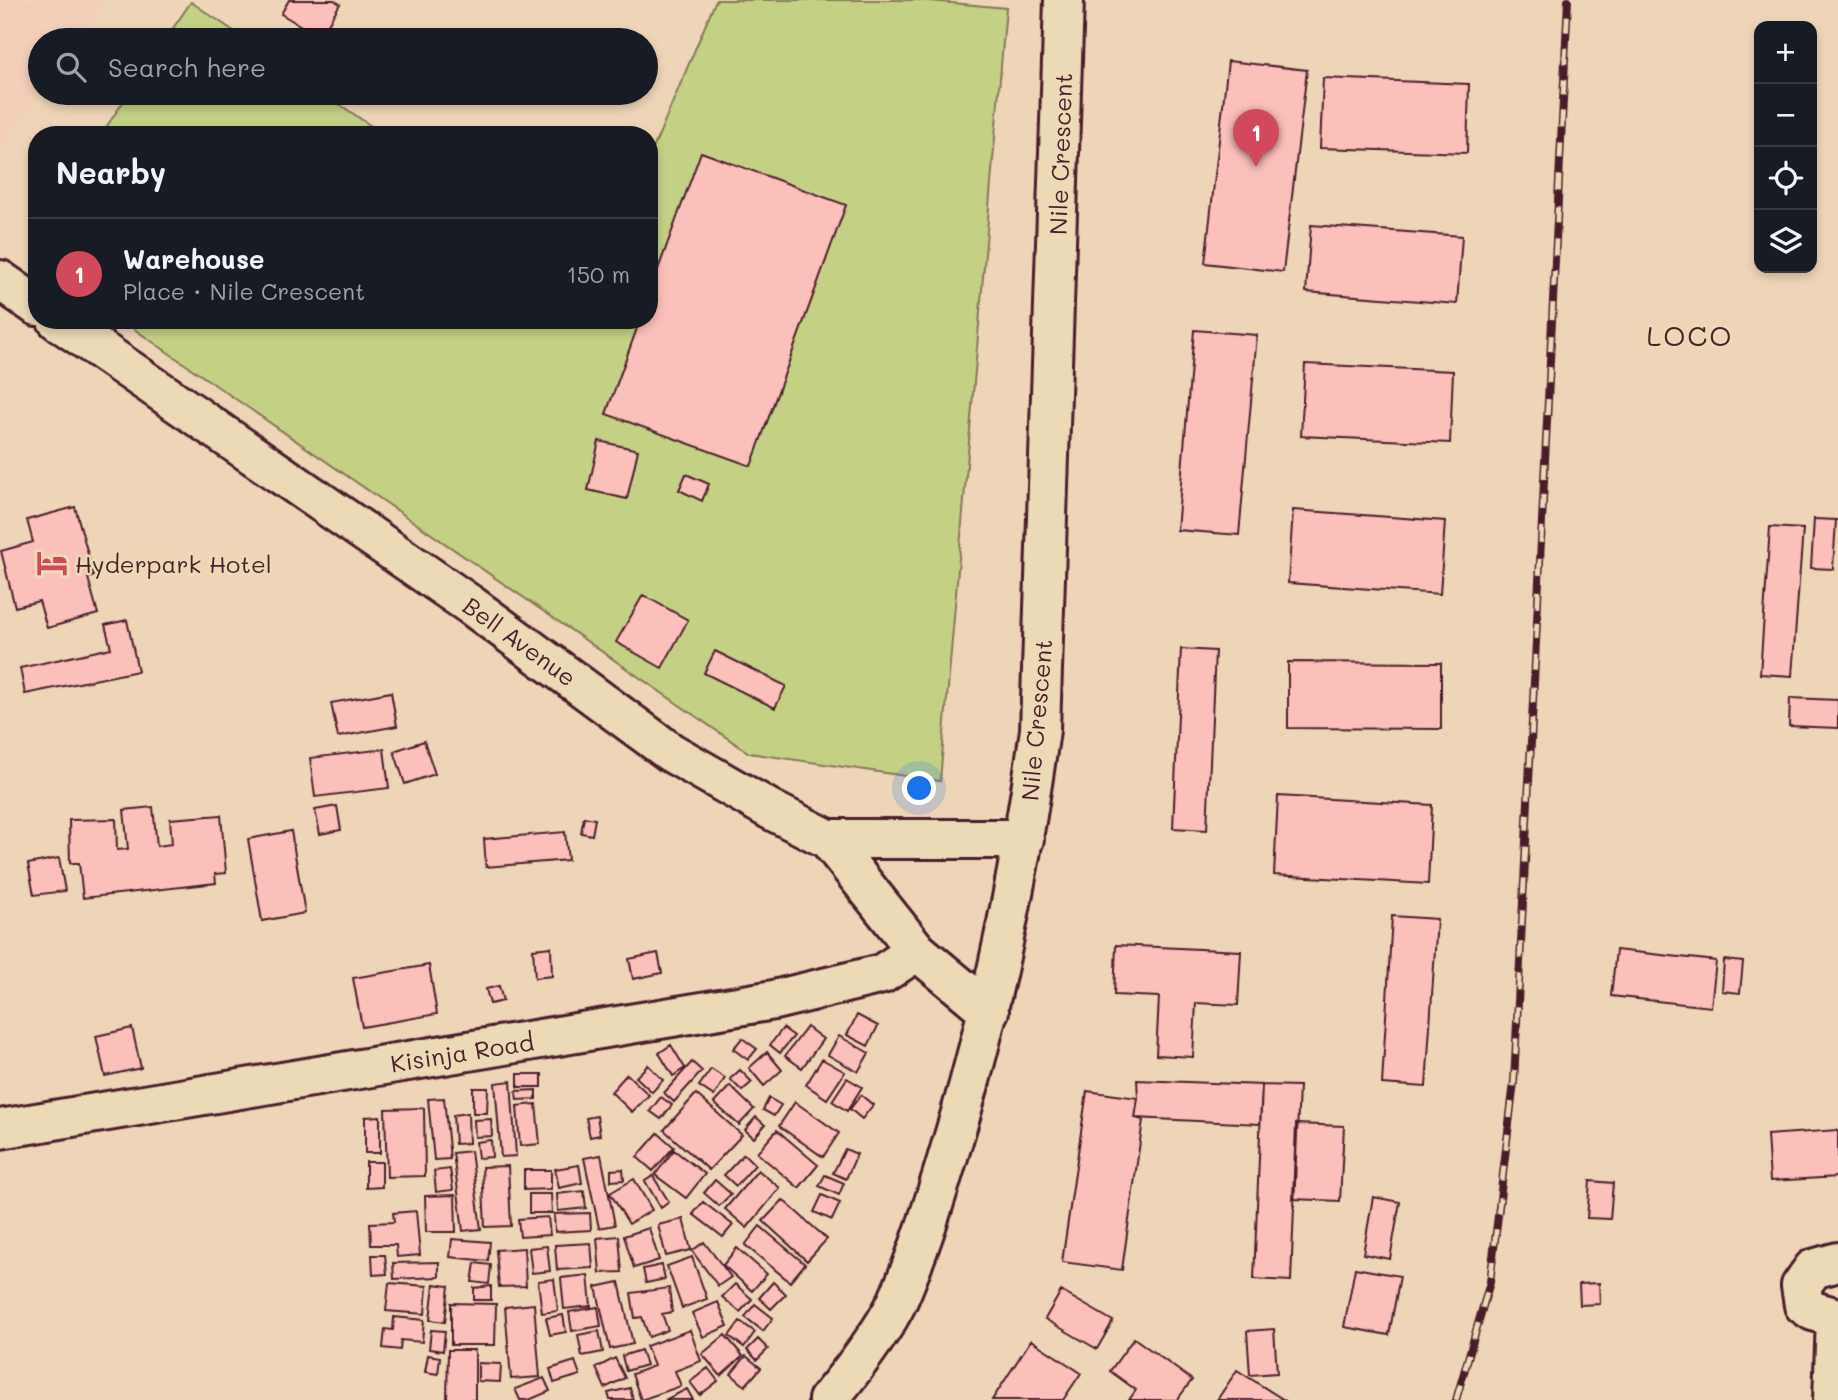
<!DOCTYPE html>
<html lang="en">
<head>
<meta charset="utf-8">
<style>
  :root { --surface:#171b24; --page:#20242c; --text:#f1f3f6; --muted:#9ea1a6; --line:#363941; --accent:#d1495b }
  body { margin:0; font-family:Mali,sans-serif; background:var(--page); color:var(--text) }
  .controls { position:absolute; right:21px; top:21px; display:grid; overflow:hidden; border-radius:14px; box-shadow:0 4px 10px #0003 }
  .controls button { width:63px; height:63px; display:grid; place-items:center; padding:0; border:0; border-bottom:2px solid var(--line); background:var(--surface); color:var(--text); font:35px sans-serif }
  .you { position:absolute; left:920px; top:789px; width:24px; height:24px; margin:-18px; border:5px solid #fff; border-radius:50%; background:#1a73e8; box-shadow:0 0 0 10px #1a73e833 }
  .badge { display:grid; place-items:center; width:46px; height:46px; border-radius:50%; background:var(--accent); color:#fff; font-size:23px; font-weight:700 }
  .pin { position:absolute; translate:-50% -58px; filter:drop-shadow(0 2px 4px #0008) }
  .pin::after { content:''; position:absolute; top:37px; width:24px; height:21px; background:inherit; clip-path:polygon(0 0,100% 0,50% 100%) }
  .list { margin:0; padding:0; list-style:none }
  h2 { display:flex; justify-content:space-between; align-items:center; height:91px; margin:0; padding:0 28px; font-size:30px }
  h2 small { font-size:23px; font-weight:400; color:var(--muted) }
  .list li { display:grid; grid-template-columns:46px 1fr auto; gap:21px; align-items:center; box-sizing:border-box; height:112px; padding:0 28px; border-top:2px solid var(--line) }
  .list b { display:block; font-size:26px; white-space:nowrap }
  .list p { margin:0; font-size:23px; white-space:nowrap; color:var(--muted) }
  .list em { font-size:23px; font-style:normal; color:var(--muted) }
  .icon { flex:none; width:38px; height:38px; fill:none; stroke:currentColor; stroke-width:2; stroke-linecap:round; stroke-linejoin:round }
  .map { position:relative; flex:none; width:1838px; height:1400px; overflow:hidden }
  .search { position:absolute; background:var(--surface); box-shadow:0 4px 10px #0003; left:28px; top:28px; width:630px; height:77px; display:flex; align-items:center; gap:18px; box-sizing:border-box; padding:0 24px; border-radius:38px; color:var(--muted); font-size:26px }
  .panel { position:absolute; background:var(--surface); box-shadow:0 4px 10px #0003; left:28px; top:126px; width:630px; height:203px; border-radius:28px }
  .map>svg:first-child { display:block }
  .built { fill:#f3cfb9 }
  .green { fill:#c4d185; stroke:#877858; stroke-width:2 }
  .building { fill:#fcc0bb; stroke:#4a1f2b; stroke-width:2 }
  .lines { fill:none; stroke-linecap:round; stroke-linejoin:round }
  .minor-casing { stroke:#4a1f2b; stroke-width:44 }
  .minor { stroke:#ecdab7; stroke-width:38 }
  .rail-casing { stroke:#4a1f2b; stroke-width:8 }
  .rail { stroke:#ecdab7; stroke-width:5; stroke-dasharray:16; stroke-linecap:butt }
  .labels { text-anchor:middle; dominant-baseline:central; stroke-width:5; stroke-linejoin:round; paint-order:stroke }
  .street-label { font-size:24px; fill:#4a1f2b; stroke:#ecdab7 }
  .poi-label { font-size:24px; fill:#4a1f2b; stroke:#ecdab7; text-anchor:start }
  .quarter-label { font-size:28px; letter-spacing:2px; fill:#4a1f2b; stroke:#ecdab7 }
</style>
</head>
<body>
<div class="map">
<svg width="1838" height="1400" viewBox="0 0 1838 1400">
  <rect width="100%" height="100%" fill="#efd5b8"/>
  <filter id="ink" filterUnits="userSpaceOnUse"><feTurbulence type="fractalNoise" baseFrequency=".0143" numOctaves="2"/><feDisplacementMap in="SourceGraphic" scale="14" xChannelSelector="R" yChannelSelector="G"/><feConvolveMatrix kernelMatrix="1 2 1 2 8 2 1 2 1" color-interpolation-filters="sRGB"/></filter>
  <g filter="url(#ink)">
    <path class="built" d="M0 0H107L78 40H40V92L0 149Z"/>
    <path class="green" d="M716 0H919L1006 8 940 781 749 753 121 320H649V158Z
      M191 2 247 40H165Z
      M129 93H323L384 135H101Z"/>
    <path class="building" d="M289 0H334L340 4 320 37 281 14Z
      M1228 61 1307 70 1283 272 1205 263Z
      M1323 78 1469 84 1467 153 1320 148Z
      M701 152 846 205 751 466 606 414 640 320H649V294Z
      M1311 225 1462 236 1457 304 1306 292Z
      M1194 330 1257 335 1239 535 1177 530Z
      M1305 364 1453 371 1450 443 1301 436Z
      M599 441 638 450 627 499 588 490Z
      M686 474 709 484 702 501 679 490Z
      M75 507 94 576 88 578 98 614 47 628 39 601 15 607 1 551 33 542 27 520Z
      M1293 510 1445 521 1440 594 1288 583Z
      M1814 519 1836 520 1833 569 1811 568Z
      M1770 527 1803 529 1792 676 1760 674Z
      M643 595 688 620 662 668 616 642Z
      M127 620 138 671 25 694 20 668 111 648 105 625Z
      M1181 649 1215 651 1207 830 1173 828Z
      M715 651 786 686 775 708 704 673Z
      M1288 662 1441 663V729L1288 728Z
      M391 692 397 726 338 737 331 703Z
      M1790 698 1838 700V728L1789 726Z
      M424 741 435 774 405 784 394 751Z
      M384 749 389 788 315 797 310 758Z
      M1278 796 1432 805 1428 884 1274 875Z
      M337 806 341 830 320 834 315 810Z
      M153 807 157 846 172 844 170 819 221 815 226 873 215 874 216 883 83 898 79 863H70L69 820 116 819 117 850 128 849 124 810Z
      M584 817 595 819 592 835 581 833Z
      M291 831 305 913 262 921 248 839Z
      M565 832 568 860 486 867 484 839Z
      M59 858 65 891 34 895 28 864Z
      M1392 916 1437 919 1426 1087 1382 1084Z
      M1116 945 1241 951 1238 1005 1196 1003 1193 1057 1156 1055 1159 997 1114 995Z
      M551 947 552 976 535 978 533 949Z
      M1616 950 1716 961 1711 1007 1611 996Z
      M658 953 662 973 633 979 629 959Z
      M1724 960 1743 962 1740 993 1722 991Z
      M429 965 437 1014 362 1027 353 978Z
      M499 986 503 1001 490 1004 486 989Z
      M857 1015 878 1026 868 1046 847 1035Z
      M807 1027 823 1039 802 1068 785 1056Z
      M132 1028 141 1068 105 1076 96 1036Z
      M783 1028 794 1036 780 1053 770 1045Z
      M839 1036 869 1053 858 1072 828 1055Z
      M742 1038 757 1049 748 1060 733 1049Z
      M671 1045 685 1068 673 1076 659 1053Z
      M767 1052 782 1070 764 1086 749 1068Z
      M822 1059 845 1072 827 1099 806 1085Z
      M692 1062 702 1071 674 1102 664 1093Z
      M648 1065 663 1080 652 1092 636 1077Z
      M711 1069 725 1078 714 1096 699 1086Z
      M740 1070 752 1082 742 1091 730 1079Z
      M518 1074H542V1087H518Z
      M627 1074 649 1095 632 1112 611 1092Z
      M847 1078 862 1087 847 1111 832 1101Z
      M1137 1080 1262 1085 1260 1124 1135 1118 1138 1098Z
      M511 1081 516 1156 501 1157 495 1083Z
      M1262 1085 1299 1086 1291 1281 1254 1279Z
      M730 1086 754 1109 739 1125 714 1103Z
      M473 1088H488L487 1113H473Z
      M536 1090V1099L517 1100 516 1091Z
      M1087 1091 1138 1098 1135 1118 1143 1120 1122 1270 1062 1262Z
      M696 1094 742 1135 709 1170 664 1130Z
      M861 1095 873 1105 862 1119 850 1109Z
      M661 1097 672 1105 661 1119 650 1111Z
      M444 1098 450 1159 434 1160 428 1099Z
      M769 1098 781 1105 774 1116 763 1110Z
      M795 1102 839 1133 823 1157 779 1126Z
      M536 1104 540 1144 520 1146 517 1106Z
      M424 1108 425 1176 387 1177 385 1109Z
      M468 1113 469 1143 455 1144 453 1115Z
      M380 1116V1153H365V1117Z
      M597 1116 600 1135 590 1137 586 1118Z
      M756 1117 765 1125 754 1138 745 1130Z
      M491 1119 492 1136 475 1137 474 1120Z
      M1296 1124 1344 1126 1340 1201 1293 1199Z
      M777 1130 818 1165 799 1188 757 1153Z
      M1838 1130V1177L1770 1181 1767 1135Z
      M658 1133 674 1147 653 1171 637 1157Z
      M491 1140 492 1157 478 1158 476 1142Z
      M845 1149 857 1154 846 1179 833 1173Z
      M674 1150 705 1174 686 1198 655 1175Z
      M471 1151 481 1229 463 1231 453 1153Z
      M744 1154 755 1165 736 1186 724 1175Z
      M601 1155 615 1225 599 1228 584 1158Z
      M366 1162H382V1187L366 1188Z
      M579 1165 582 1183 559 1188 555 1169Z
      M508 1166 511 1226 485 1227 482 1167Z
      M450 1169 453 1190 436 1192 434 1171Z
      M623 1169 624 1180 611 1181V1170Z
      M524 1170H551V1189L524 1190Z
      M758 1170 780 1188 747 1228 725 1209Z
      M825 1175 844 1183 839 1195 819 1186Z
      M653 1176 669 1202 661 1208 645 1181Z
      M634 1179 652 1210 629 1224 610 1193Z
      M715 1180 731 1194 719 1206 704 1193Z
      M1590 1181 1613 1183 1610 1219 1587 1218Z
      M584 1191 586 1208 558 1211 557 1194Z
      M529 1194H551L552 1213H529Z
      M455 1195 456 1232H426L425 1196Z
      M822 1195 840 1203 832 1220 814 1212Z
      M1373 1197 1400 1202 1390 1259 1363 1254Z
      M783 1200 827 1239 807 1261 763 1221Z
      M703 1202 733 1225 723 1237 693 1214Z
      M416 1211 420 1255 397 1257 396 1245H371L370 1223 394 1222 393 1213Z
      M590 1213 591 1230 555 1232 554 1214Z
      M548 1217 550 1235 520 1237 518 1219Z
      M683 1219 691 1250 666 1256 658 1225Z
      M760 1226 805 1264 790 1282 745 1245Z
      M649 1228 659 1260 634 1268 624 1236Z
      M619 1236 622 1272 600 1273 597 1238Z
      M452 1239 490 1242 488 1261 450 1257Z
      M704 1242 731 1277 718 1286 692 1251Z
      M591 1243 593 1268 557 1270 555 1245Z
      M547 1246 550 1271 532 1273 529 1248Z
      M524 1248 526 1286 499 1287 496 1250Z
      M737 1248 767 1274 752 1291 723 1265Z
      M372 1255H385L387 1274 373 1275Z
      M692 1257 707 1299 682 1308 667 1266Z
      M439 1262V1277L394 1279 393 1263Z
      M475 1263 491 1265 489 1284 472 1282Z
      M662 1265 665 1279 646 1283 643 1269Z
      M1355 1268 1400 1276 1389 1335 1344 1327Z
      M588 1275 591 1306 564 1309 561 1278Z
      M554 1279 558 1311 542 1313 538 1281Z
      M619 1282 633 1344 610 1349 596 1287Z
      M773 1282 786 1294 771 1309 759 1298Z
      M389 1283 427 1286 425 1314 386 1311Z
      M1599 1283 1600 1304 1580 1305 1579 1284Z
      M434 1284 449 1286 445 1322 430 1320Z
      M735 1284 752 1299 740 1312 722 1297Z
      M491 1286V1300H474V1288Z
      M669 1288 672 1312 662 1314 668 1330 649 1337 642 1317 635 1318 631 1293Z
      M1061 1291 1113 1321 1097 1349 1045 1319Z
      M718 1302 728 1326 703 1337 692 1313Z
      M451 1303 496 1304 495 1345H451Z
      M534 1304 540 1377 511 1379 505 1307Z
      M755 1304 773 1318 763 1331 745 1317Z
      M598 1307 601 1326 572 1331 569 1312Z
      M563 1315 566 1332 550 1335 546 1318Z
      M394 1317 424 1320 422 1342 401 1340 400 1350 383 1348 385 1329 393 1330Z
      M740 1321 755 1332 744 1347 729 1336Z
      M1274 1329 1277 1373 1250 1375 1247 1331Z
      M431 1330 445 1331 443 1351 429 1349Z
      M690 1330 701 1361 675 1371 681 1386 641 1400 632 1374 654 1366 646 1346Z
      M599 1331 603 1352 582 1356 578 1335Z
      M725 1335 743 1356 721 1376 702 1354Z
      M1134 1338 1192 1380 1177 1400H1129L1136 1390 1110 1371Z
      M758 1339 768 1349 757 1360 747 1350Z
      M1031 1340 1081 1373 1063 1400H992Z
      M448 1350H475V1400H447Z
      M641 1350 646 1365 626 1371 622 1356Z
      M428 1355 440 1357 438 1374 425 1372Z
      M746 1356 761 1368 745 1386 731 1374Z
      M615 1358 625 1378 605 1388 596 1368Z
      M575 1361 580 1375 554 1383 550 1369Z
      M478 1363 501 1364 500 1382 478 1381Z
      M708 1368 718 1381 700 1395 690 1382Z
      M1237 1370 1284 1400H1217Z
      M544 1378 550 1391 529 1400H520L515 1389Z
      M630 1388 633 1400H610L608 1393Z
      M687 1389 693 1400H665Z"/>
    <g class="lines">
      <defs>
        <path id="minor" d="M0 280 37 306
          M57 320 472 606 670 752 771 810 828 839H1024
          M828 839 917 951 989 1011
          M0 1129 774 1000 882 974 917 951
          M1838 1262 1813 1269 1801 1286 1804 1305 1813 1311 1838 1318
          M828 1400C851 1372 883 1332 898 1300 919 1252 935 1200 950 1150 992 1013 1020 872 1040 730L1064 0
          M1833 1400 1836 1318"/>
      </defs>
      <use href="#minor" class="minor-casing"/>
      <use href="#minor" class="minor"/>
      <defs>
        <path id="rail" d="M1456 1400 1490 1282 1514 1082 1568 0"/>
      </defs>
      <use href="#rail" class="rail-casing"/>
      <use href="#rail" class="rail"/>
    </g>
  </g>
  <defs>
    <symbol id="hotel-bare" viewBox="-9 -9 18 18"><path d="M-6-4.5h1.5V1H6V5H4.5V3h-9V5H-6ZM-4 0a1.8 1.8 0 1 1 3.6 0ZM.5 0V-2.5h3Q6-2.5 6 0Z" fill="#d1495b" stroke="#ecdab7" stroke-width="2.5" paint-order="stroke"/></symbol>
  </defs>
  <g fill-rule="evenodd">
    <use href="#hotel-bare" x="30" y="541" width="44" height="44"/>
  </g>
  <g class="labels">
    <g class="street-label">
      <text transform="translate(1060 154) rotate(-88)">Nile Crescent</text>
      <text transform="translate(520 641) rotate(36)">Bell Avenue</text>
      <text transform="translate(1036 720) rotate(-85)">Nile Crescent</text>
      <text transform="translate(462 1052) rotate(-9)">Kisinja Road</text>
    </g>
    <g class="poi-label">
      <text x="75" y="563">Hyderpark Hotel</text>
    </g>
    <g class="quarter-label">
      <text x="1690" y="335">LOCO</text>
    </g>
  </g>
</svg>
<div class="controls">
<button>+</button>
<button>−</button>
<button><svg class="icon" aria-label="locate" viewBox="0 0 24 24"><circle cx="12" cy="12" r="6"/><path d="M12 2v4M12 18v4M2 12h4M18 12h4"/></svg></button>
<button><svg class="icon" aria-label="layers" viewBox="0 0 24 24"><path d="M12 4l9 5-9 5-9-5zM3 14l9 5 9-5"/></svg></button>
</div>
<div class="you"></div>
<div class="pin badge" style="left:1256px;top:167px">1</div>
<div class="search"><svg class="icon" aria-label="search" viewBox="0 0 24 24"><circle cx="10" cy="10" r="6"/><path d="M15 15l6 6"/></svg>Search here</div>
<section class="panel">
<h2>Nearby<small></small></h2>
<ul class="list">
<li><span class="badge">1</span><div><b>Warehouse</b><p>Place · Nile Crescent</p></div><em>150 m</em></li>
</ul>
</section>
</div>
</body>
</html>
